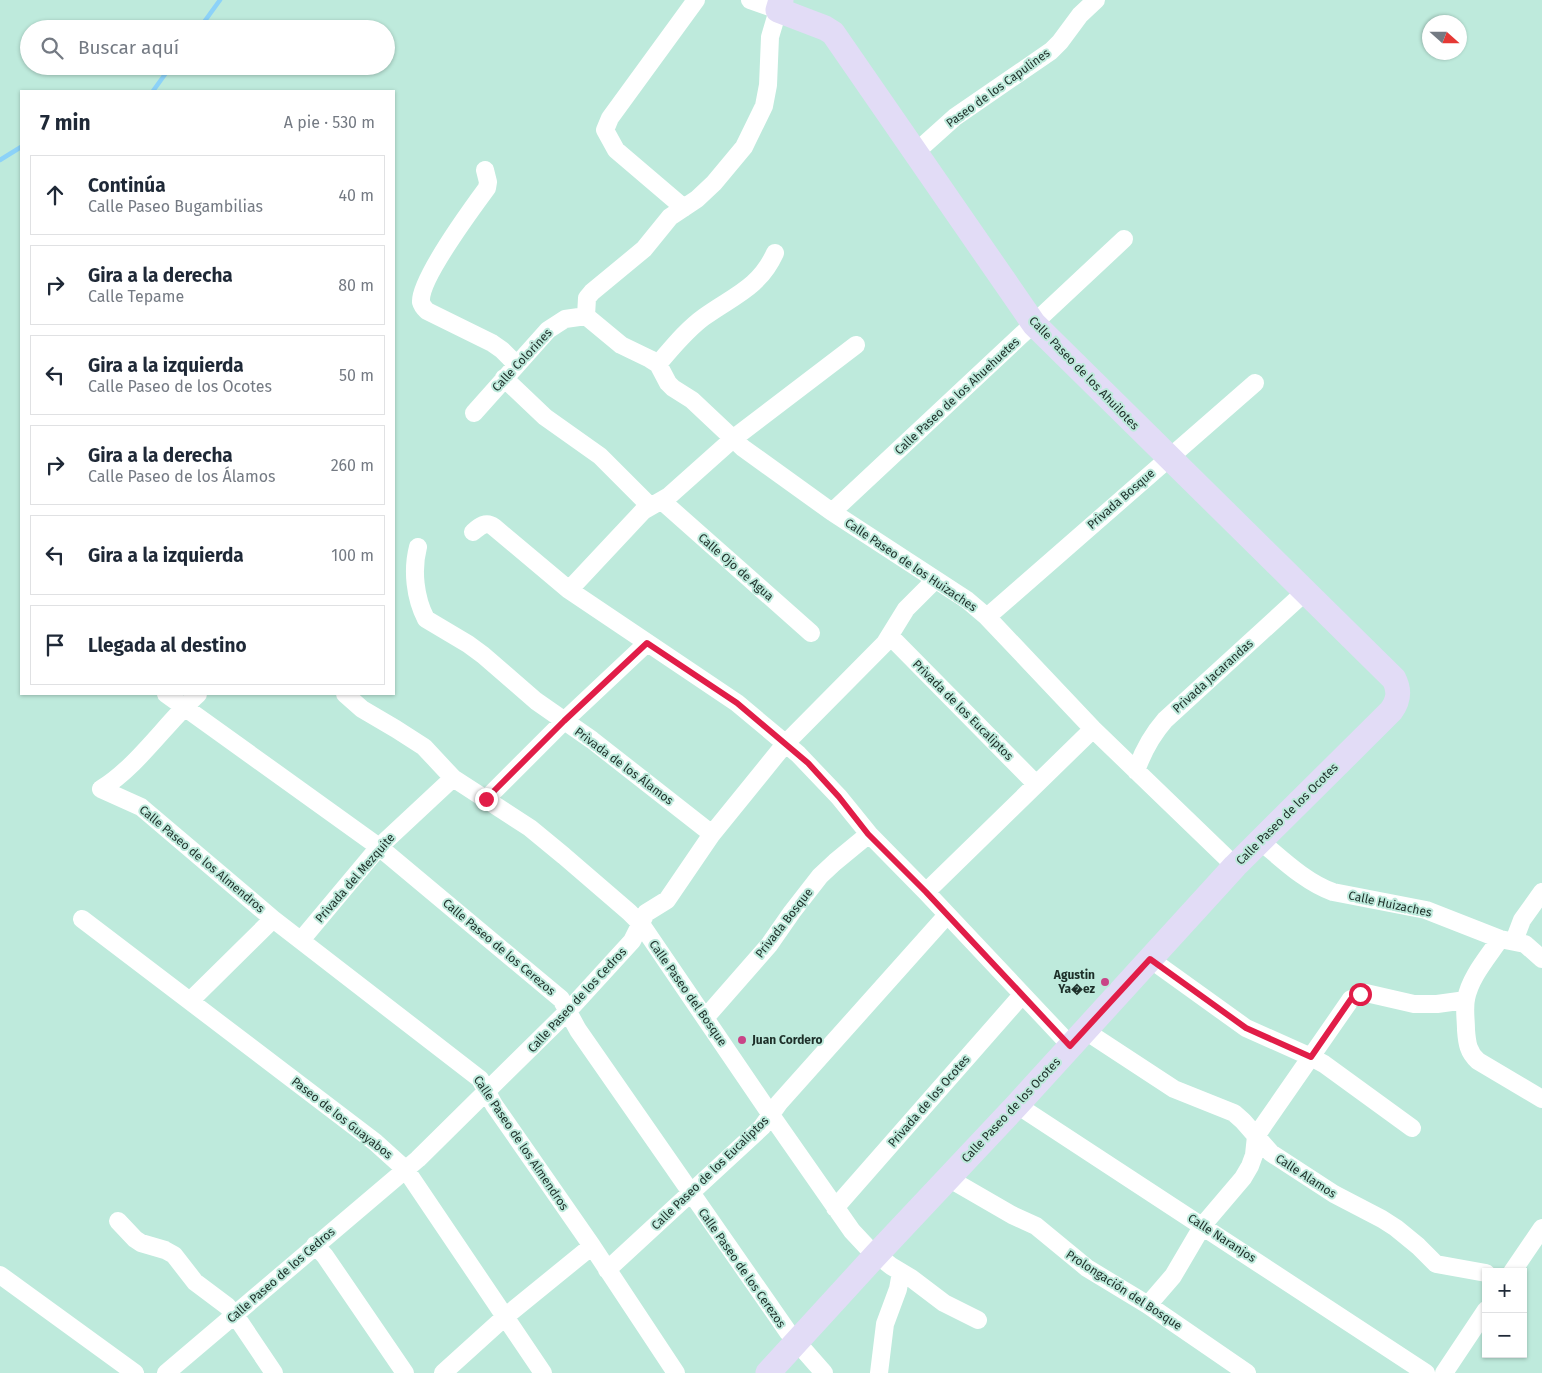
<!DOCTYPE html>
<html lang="es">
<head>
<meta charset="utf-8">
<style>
  :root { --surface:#fff; --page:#f6f6f7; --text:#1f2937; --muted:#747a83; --line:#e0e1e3 }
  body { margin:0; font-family:"Fira Sans",sans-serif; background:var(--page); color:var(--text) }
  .controls { position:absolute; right:15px; bottom:15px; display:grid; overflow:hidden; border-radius:0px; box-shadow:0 1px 4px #0004 }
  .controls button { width:45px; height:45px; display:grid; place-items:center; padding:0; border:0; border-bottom:1px solid var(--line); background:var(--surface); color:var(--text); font:25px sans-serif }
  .compass { position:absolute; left:1422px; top:15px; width:45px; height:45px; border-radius:50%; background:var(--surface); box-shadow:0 1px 4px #0004; rotate:111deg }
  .stop { position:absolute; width:15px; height:15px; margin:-11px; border:4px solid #e11d48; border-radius:50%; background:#fff }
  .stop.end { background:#e11d48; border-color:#fff; box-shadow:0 1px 5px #0008 }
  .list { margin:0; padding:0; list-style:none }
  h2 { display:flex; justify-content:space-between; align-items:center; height:65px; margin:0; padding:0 20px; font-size:21px }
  h2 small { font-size:16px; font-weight:400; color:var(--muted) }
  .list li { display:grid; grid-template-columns:32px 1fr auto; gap:15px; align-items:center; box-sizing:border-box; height:80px; margin:0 10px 10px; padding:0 10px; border:1px solid var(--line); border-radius:0px }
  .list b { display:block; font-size:19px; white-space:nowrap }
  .list p { margin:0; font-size:16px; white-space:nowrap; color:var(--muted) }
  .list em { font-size:16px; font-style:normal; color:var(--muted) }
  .icon { flex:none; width:28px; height:28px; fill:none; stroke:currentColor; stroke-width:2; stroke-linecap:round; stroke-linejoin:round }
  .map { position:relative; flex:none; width:1542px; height:1373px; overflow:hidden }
  .search { position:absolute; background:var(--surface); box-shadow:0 1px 4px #0004; left:20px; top:20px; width:375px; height:55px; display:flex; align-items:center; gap:12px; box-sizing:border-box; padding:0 18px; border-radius:28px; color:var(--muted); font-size:19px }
  .panel { position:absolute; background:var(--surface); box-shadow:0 1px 4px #0004; left:20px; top:90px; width:375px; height:605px; border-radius:0px }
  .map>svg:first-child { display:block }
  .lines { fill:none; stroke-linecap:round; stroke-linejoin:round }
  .stream { stroke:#8cd2f8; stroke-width:4.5 }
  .street { stroke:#fff; stroke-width:18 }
  .secondary { stroke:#e2dcf6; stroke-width:25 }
  .route { stroke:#e11d48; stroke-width:6 }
  .poi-dot { fill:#c94487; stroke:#beeadc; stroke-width:2 }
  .labels { text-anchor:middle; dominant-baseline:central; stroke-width:4; stroke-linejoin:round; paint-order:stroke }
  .street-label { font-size:12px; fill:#1d2f29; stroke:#beeadc }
  .poi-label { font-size:12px; font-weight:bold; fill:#1d2f29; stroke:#beeadc; text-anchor:end }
</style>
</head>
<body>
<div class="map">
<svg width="1542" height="1373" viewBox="0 0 1542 1373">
  <rect width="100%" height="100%" fill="#beeadc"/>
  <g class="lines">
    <path class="stream" d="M199 29 220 0
      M153 91 171 66
      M0 160 21 147"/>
    <path class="street" d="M916 152 955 117 1051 51 1060 42 1080 15 1096 0
      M485 170 488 182 487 188C473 207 419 280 421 302 422 306 424 308 427 311L492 343 502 350 517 365
      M684 208 616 150 605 130 610 118 696 0
      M586 316 621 345 650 359 658 364 668 383 673 388 692 400 743 448 832 512 967 600 987 617 1093 729 1235 866
      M586 316 587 298 592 292 644 249 670 217 697 199 714 183 744 147 764 106 768 85 770 37 778 10 750 0
      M658 364C672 348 686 330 704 317 733 296 759 288 775 253
      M504 378 545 417 600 456 650 506
      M474 413 548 330 565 319 586 316
      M662 501 811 633
      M832 512 1124 239
      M473 532C480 526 486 521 494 527L569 590 737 703 798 754 839 797 869 834 926 892 1071 1046
      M418 547C412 570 415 598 426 619L468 644 483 655 536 701 592 740 712 834
      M569 590 643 511 669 496 734 438 856 345
      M987 617 1255 383
      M890 636 1036 784
      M166 694 379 847 561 999 578 1030 788 1332 824 1373
      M345 694 362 709 396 729 424 747 453 778 530 828 564 856 629 912 641 924 771 1115 852 1231 866 1246 891 1266 911 1278 944 1303 978 1320
      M1136 771C1143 751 1151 736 1165 720L1305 592
      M101 789 141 807 273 919 480 1079 494 1105 592 1246 676 1373
      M101 789C137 767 166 723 198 694
      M486 799 564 721 647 643
      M1259 840C1282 859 1305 882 1333 892L1426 910 1500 939 1525 944 1542 959
      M926 892 1093 729
      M82 919 375 1142 406 1170 543 1373
      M302 939 379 847 453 778
      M1500 939C1488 957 1470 977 1466 999 1464 1009 1466 1020 1466 1030 1467 1043 1468 1052 1478 1061L1542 1099
      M1514 941 1522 920 1542 892
      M1150 959 1246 1028 1311 1057 1324 1064 1412 1128
      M190 1001 273 919
      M706 1017 769 945 792 912 820 876 835 862 869 834
      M1084 1030 1174 1089 1234 1113 1243 1121 1271 1153 1334 1194 1382 1219 1396 1228 1418 1246 1436 1264 1486 1273
      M1017 1105 1426 1373
      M948 1178 1012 1215 1036 1226 1087 1268 1148 1305 1247 1373
      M835 1208 1022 995
      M118 1221 135 1239 141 1243 165 1250 174 1255 195 1282 227 1306 235 1315 274 1373
      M315 1245 325 1256 405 1373
      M607 1270 762 1127 779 1103 947 915
      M1512 1272 1542 1228
      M0 1275 135 1373
      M1148 1305 1173 1276 1203 1225 1243 1178 1250 1166 1254 1155 1256 1136 1351 999 1366 993 1414 1004H1437L1466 1000
      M166 1373 418 1159 568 1011 632 941 646 913 667 900 712 834 785 744 885 643 906 609 935 580
      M443 1373 506 1316 592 1246
      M879 1373 885 1324 898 1289 901 1272
      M1444 1373 1486 1310"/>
    <path class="secondary" d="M768 1373 876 1255 1017 1105 1235 866 1391 711C1399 700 1400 691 1394 679L1034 324 833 33 825 28 778 10 781 0"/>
  </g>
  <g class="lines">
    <path class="route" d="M486 799 564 721 647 643 737 703 808 763 839 797 868 834 926 892 1070 1046 1150 959 1246 1028 1311 1057 1351 999 1360 994"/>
  </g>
  <g class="poi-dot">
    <circle cx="1105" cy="982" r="5"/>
    <circle cx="742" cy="1040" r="5"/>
  </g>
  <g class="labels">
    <g class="street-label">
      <text transform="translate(998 88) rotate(-36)">Paseo de los Capulines</text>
      <text transform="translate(522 360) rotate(-47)">Calle Colorines</text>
      <text transform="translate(1084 373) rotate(46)">Calle Paseo de los Ahuilotes</text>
      <text transform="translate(957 396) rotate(-43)">Calle Paseo de los Ahuehuetes</text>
      <text transform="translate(1121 499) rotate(-41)">Privada Bosque</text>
      <text transform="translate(911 565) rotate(34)">Calle Paseo de los Huizaches</text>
      <text transform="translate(736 567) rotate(41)">Calle Ojo de Agua</text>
      <text transform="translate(1213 676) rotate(-42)">Privada Jacarandas</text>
      <text transform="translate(963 710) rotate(45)">Privada de los Eucaliptos</text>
      <text transform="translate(624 766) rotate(37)">Privada de los Álamos</text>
      <text transform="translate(1287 814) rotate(-45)">Calle Paseo de los Ocotes</text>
      <text transform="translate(202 859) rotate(40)">Calle Paseo de los Almendros</text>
      <text transform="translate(355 878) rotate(-49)">Privada del Mezquite</text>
      <text transform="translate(1390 904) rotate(12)">Calle Huizaches</text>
      <text transform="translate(784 923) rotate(-52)">Privada Bosque</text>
      <text transform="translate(499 947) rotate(40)">Calle Paseo de los Cerezos</text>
      <text transform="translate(688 993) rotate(55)">Calle Paseo del Bosque</text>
      <text transform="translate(577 1000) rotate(-47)">Calle Paseo de los Cedros</text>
      <text transform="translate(929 1101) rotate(-49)">Privada de los Ocotes</text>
      <text transform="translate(1011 1110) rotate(-47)">Calle Paseo de los Ocotes</text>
      <text transform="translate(342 1118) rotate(38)">Paseo de los Guayabos</text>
      <text transform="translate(521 1143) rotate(56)">Calle Paseo de los Almendros</text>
      <text transform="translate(710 1173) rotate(-44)">Calle Paseo de los Eucaliptos</text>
      <text transform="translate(1306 1176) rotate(33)">Calle Alamos</text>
      <text transform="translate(1222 1238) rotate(33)">Calle Naranjos</text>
      <text transform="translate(742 1268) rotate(55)">Calle Paseo de los Cerezos</text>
      <text transform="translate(281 1275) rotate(-41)">Calle Paseo de los Cedros</text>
      <text transform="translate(1124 1290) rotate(33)">Prolongación del Bosque</text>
    </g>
    <g class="poi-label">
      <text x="1095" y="975">Agustin<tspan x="1095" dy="14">Ya�ez</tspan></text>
      <text x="752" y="1040" text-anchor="start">Juan Cordero</text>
    </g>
  </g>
</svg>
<div class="controls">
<button>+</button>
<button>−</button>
</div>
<svg class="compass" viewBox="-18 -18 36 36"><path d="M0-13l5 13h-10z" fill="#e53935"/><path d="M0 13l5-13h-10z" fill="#747a83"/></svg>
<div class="stop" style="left:1360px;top:994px"></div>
<div class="stop end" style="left:486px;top:799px"></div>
<div class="search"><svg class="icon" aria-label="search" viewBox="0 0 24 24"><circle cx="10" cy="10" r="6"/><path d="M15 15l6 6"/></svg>Buscar aquí</div>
<section class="panel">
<h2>7 min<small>A pie · 530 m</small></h2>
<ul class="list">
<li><svg class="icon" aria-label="ahead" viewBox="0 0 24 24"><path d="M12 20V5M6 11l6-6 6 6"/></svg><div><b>Continúa</b><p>Calle Paseo Bugambilias</p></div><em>40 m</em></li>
<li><svg class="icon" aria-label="right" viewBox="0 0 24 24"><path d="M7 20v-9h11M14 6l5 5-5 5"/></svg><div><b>Gira a la derecha</b><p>Calle Tepame</p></div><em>80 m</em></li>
<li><svg class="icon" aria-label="left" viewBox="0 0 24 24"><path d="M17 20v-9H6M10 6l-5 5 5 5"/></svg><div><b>Gira a la izquierda</b><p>Calle Paseo de los Ocotes</p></div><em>50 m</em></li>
<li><svg class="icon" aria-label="right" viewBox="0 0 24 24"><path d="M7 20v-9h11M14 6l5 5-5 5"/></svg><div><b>Gira a la derecha</b><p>Calle Paseo de los Álamos</p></div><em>260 m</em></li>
<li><svg class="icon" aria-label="left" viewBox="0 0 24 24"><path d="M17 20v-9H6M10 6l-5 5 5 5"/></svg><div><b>Gira a la izquierda</b></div><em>100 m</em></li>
<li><svg class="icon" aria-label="arrive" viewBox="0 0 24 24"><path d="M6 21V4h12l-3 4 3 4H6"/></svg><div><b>Llegada al destino</b></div></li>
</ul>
</section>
</div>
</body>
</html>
